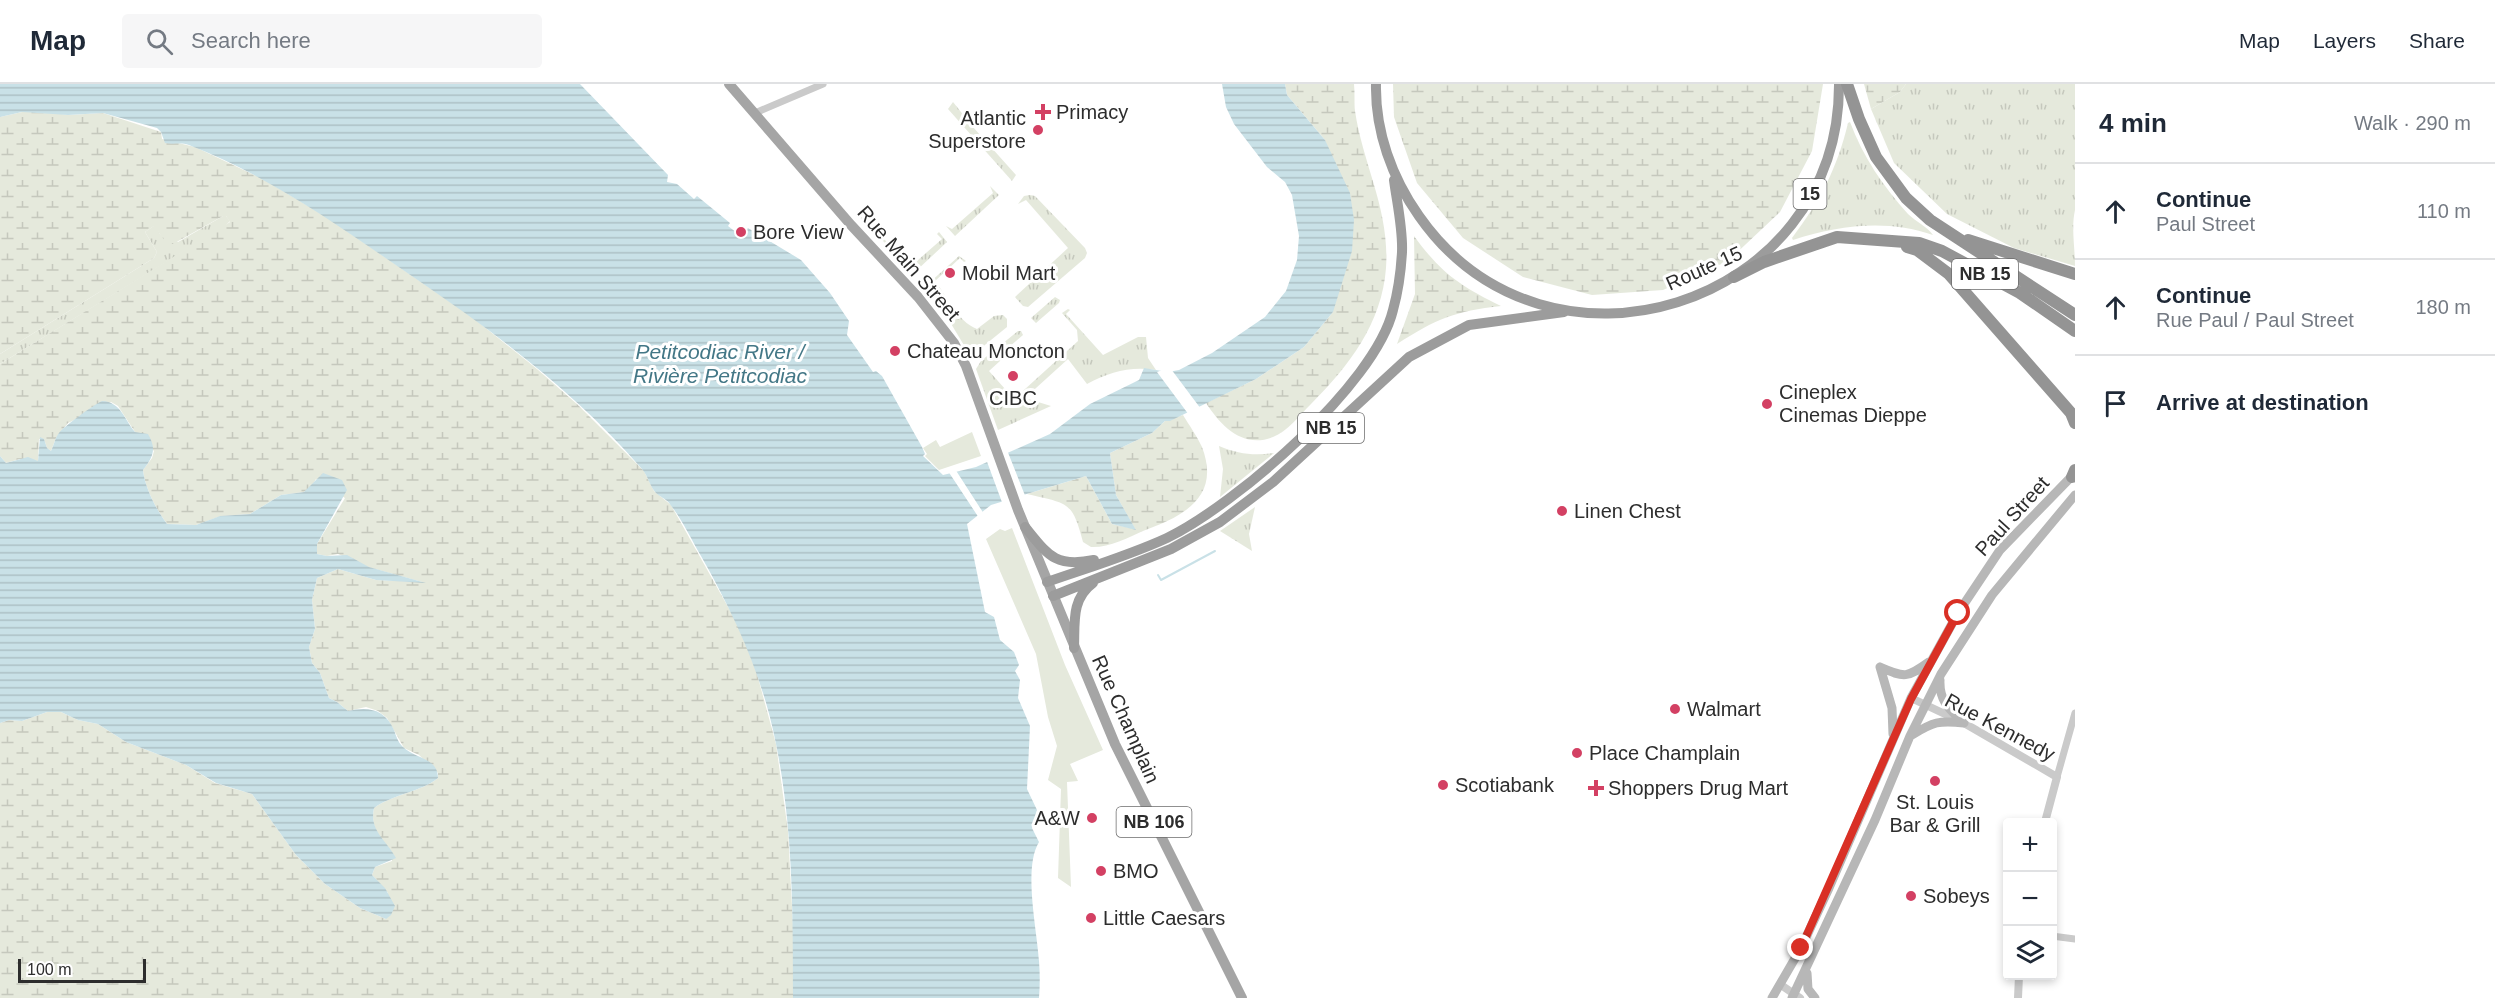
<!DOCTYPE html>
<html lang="en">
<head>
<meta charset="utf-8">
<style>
  :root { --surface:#fff; --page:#f6f6f7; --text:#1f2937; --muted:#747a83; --line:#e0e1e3 }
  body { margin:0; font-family:Helvetica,sans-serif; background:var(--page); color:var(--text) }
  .controls { position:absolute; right:18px; bottom:18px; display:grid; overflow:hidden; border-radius:6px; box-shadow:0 3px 9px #0003 }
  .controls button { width:54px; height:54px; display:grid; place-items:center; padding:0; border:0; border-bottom:2px solid var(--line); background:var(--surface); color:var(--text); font:30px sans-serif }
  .scale { position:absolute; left:18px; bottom:15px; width:128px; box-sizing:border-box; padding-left:6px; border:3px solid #2d2d2d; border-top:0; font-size:16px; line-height:21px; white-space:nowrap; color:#2d2d2d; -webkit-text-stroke:4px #fff; paint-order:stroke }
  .stop { position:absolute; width:18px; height:18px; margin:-14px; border:4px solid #d93025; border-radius:50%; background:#fff }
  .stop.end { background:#d93025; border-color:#fff; box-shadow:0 2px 6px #0008 }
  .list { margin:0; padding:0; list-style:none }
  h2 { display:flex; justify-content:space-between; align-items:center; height:78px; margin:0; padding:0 24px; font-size:26px }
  h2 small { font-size:20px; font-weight:400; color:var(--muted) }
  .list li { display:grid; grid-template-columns:39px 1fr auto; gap:18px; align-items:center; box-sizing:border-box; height:96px; padding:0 24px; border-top:2px solid var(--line) }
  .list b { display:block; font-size:22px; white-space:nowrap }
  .list p { margin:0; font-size:20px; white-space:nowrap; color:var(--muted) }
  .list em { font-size:20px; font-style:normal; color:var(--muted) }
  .icon { flex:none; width:33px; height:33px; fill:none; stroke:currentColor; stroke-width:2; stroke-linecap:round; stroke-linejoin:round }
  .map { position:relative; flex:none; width:2075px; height:914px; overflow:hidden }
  header { display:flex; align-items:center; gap:36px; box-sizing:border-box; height:84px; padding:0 30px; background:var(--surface); border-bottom:2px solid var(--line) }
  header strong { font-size:28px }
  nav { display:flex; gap:33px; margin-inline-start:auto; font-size:21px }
  .search { width:420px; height:54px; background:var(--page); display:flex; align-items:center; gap:15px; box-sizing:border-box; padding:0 21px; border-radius:6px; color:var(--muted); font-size:22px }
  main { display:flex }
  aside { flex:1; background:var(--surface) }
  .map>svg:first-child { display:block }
  .grass { fill:url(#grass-tufts) }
  .wetland { fill:url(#wetland-marsh) }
  .green { fill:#e5e9dc }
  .water { fill:url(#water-rules) }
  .pier { fill:#fff }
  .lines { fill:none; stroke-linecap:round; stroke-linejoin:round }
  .stream { stroke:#c9e1e7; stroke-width:2 }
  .minor { stroke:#cacaca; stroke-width:7 }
  .tertiary { stroke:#cacaca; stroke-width:8 }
  .secondary { stroke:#b7b7b7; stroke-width:9 }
  .primary { stroke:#a5a5a5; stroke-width:10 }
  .trunk { stroke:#9c9c9c; stroke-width:10 }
  .motorway { stroke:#949494; stroke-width:12 }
  .route { stroke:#d93025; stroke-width:8 }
  .poi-dot { fill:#d34063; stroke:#fff; stroke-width:2 }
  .labels { text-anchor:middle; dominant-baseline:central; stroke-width:6; stroke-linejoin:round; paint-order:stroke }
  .shield { fill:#fff; stroke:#6c6c6c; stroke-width:1.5 }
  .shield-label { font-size:18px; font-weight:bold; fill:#2d2d2d }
  .poi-label { font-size:20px; fill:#2d2d2d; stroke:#fff; text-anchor:start }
  .street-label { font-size:20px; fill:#2d2d2d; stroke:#fff }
  .water-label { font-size:21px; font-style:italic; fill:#437786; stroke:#fff }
</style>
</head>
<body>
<header>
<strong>Map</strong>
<div class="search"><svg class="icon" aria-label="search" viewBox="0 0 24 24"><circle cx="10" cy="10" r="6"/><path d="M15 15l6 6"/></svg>Search here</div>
<nav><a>Map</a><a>Layers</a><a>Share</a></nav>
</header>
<main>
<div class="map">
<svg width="2075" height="914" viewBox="0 0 2075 914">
  <defs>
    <pattern id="grass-tufts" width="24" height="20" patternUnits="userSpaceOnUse" patternTransform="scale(1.5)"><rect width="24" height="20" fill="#e5e9dc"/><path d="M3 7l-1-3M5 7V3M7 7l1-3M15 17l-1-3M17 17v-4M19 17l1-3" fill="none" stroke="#c5c8bd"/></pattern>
    <pattern id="wetland-marsh" width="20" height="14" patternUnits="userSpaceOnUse" patternTransform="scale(1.5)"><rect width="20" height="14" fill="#e5e9dc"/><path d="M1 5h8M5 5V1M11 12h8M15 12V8" fill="none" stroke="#c5c8bd"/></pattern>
    <pattern id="water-rules" width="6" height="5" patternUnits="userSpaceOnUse" patternTransform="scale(1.5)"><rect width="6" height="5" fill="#c9e1e7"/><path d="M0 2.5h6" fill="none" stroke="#adc1c6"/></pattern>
  </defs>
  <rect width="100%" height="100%" fill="#fff"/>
  <path class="grass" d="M1906 0H2075V126C2071 144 2075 163 2075 182L2014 164 1947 130 1894 79 1871 25 1900 8Z
    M953 18 973 43 1016 91 1012 97 948 25Z
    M1850 38C1863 73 1883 102 1908 130 1916 138 1928 143 1933 151 1887 135 1839 141 1793 156L1792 154C1820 117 1837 85 1848 39Z
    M990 102 999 111 955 152 946 142 952 145 993 109Z
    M1030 111 1035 112 1085 164 1087 169 1085 174 1028 223 1023 222 1015 213 1068 164 1026 116 1018 120 1024 112Z
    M859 128 910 183 942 155 937 150 939 148 947 158 916 187H913L861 135Z
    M223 132H226L230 137 225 142 0 280V270L154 174 157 168 145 148 155 141 160 150 178 158Z
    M959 172 966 177 964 178 960 174 935 197C947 212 957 237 977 245L994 232 1003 231 1007 235V243L975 269 965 263 947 233 926 208 928 200Z
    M1055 213 1060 216 1059 219 1036 239 1031 234Z
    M1068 225 1070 226 1066 230 1103 271 1138 253H1146L1148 274 1156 286C1130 282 1110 288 1087 300L1068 275 1025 314 1051 322 998 346 976 285 981 277 1018 247H1021L1023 251 1008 264 1011 267 989 287 1014 315 1078 257 1077 246 1062 229Z
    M1219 362C1238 370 1254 372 1274 369L1220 413 1223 385Z
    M1255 423 1249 450 1252 467 1220 447Z"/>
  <path class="wetland" d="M1285 0H1354C1355 9 1354 19 1355 27 1363 81 1390 126 1386 184 1382 239 1349 282 1311 320 1300 331 1287 348 1273 353 1243 365 1221 342 1206 319L1256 295 1304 263 1333 228 1325 56 1287 11Z
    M1393 0H1823L1812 67 1780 128 1728 177 1663 206 1592 211 1523 193 1463 154 1417 99 1394 33Z
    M1864 0H1906L1900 8 1871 25Z
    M41 27 68 31 103 29 161 48 162 55 195 63 263 95 328 134 472 233 537 285 578 321 644 387 654 407 671 421 737 539 754 579 776 660 788 747 793 841V914H0V639L9 636 22 637 47 628H61L78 636 98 640 126 658 186 681 215 699 252 710 296 771 325 800 360 824 386 835 388 809 372 791 375 783 392 777V768C379 755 370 743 374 724 393 710 421 708 438 694V689L419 671 404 664 387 634 378 627 366 623 348 627 337 618 329 614 320 589 312 579 309 563 315 545 312 516 317 494 338 485 376 496 422 498 368 483 338 470 327 472 317 470V460L345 414 316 395 312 402 304 408 281 411 250 430 221 432 196 441 167 440C156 425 145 404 143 386L152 374 154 367 135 348 118 322 111 318 68 339 56 354 51 367 47 364 44 355H39L38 377 20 375 6 379 0 372V280L230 138 226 132H223L173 160 165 157 154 142 145 148 157 168 154 174 0 270V33L22 28Z
    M1414 152C1441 189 1460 202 1501 222 1455 227 1436 235 1397 260L1415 210Z
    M1183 331C1189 341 1197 352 1202 363 1221 413 1184 432 1143 447 1128 454 1108 464 1091 463L1083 458C1072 416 1068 420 1027 410L1086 392 1112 440 1135 445 1116 411 1110 369 1152 349 1165 337Z"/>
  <path class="green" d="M972 348 981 372 939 386 925 372 927 370 923 364 936 356 940 363Z
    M1012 444 1065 581 1103 666 1070 680 1078 697 1067 698 1071 803 1058 794 1061 705 1048 696 1057 662 1048 633 1036 570 986 455 1000 445 1005 447Z"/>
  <path class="water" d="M0 0H580L668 91 667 98 677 100 694 115 697 112 730 139 728 142 741 152 748 144 801 176 830 209 849 237 847 251 873 288 876 287 882 292 922 363 925 370 923 372 943 391 976 383 1050 350 1090 320 1139 296 1144 284 1168 288 1179 286 1212 269 1265 233 1286 207 1297 176 1299 152 1292 111 1285 98 1267 83 1234 40 1226 23 1222 0H1285L1287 11 1325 56 1350 109 1354 136 1352 167 1333 228 1304 263 1256 295 1170 337H1165L1152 349 1110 369 1116 411 1136 446 1112 440 1086 392 991 421 967 440 985 528 994 533 1000 556 1014 568 1019 581 1015 587 1020 596 1018 614 1030 642 1027 705 1037 726 1032 744 1039 758C1023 784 1037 845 1039 877 1040 889 1040 902 1039 914H793C793 830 793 743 776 660 763 593 735 532 701 472 691 455 682 435 669 419 665 414 660 413 656 409 650 403 648 392 642 385 579 312 501 253 422 199 347 148 274 94 189 61 180 58 174 61 165 59L161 48 157 44 103 29 68 31 22 28 0 33Z
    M102 317C121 318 124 335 135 348L148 350C157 365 153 373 143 386 145 404 156 425 167 440L196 441 220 432 250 430 281 411 304 408 323 389 342 396 347 406 317 460V470L327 472 347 471 369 483 426 499 376 496 338 485 317 494 312 516 315 545 309 563 312 579 320 589 329 614 337 618 348 627C368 622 385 625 394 646 396 652 398 658 402 662 414 675 438 673 438 694 421 708 393 710 374 724 369 747 386 755 396 774L375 783 372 791 385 804 395 822 391 831 386 835 360 824 325 800 296 771 252 710 216 699 186 681 126 658 98 640 78 636 61 628H47L22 637 9 636 0 639V372L6 379 28 373 38 377 40 353 44 355 47 364 51 367C54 361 55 354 59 349 63 343 95 320 102 317Z"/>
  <path class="pier" d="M1165 285H1171L1201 325 1189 331 1157 288Z
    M1007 366 1026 414 1003 421 986 375Z
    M955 385 984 430 979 434 948 387Z"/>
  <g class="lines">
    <path class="stream" d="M1158 491 1161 496 1215 467"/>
    <path class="minor" d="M755 29 823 0
      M2057 693 2075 629
      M2052 852 2075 855"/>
    <path class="tertiary" d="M1911 614 1964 639 2057 693 2045 738
      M1781 901 1800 914
      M2018 914 2019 892"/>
    <path class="secondary" d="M1880 583 1892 624 1893 650
      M1880 583C1905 594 1907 594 1929 578
      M1940 596C1939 617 1949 625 1964 639
      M1912 651C1933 638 1939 636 1964 639
      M1807 889 1808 905 1815 914
      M1772 914 1801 864 1829 804 1911 614 1958 529 2000 466 2075 389
      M1792 914 1875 736 1910 652 1941 590 1992 511 2075 411"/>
    <path class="primary" d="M729 0 851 141 918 213 954 259 966 282 1018 426 1115 660 1242 914"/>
    <path class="trunk" d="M1376 0C1375 47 1392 94 1419 132 1547 315 1840 223 1839 0
      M1025 443C1048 471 1055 484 1094 476
      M1047 498C1087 484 1128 472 1167 454 1235 421 1375 301 1393 226 1398 208 1401 186 1402 168 1403 145 1397 119 1394 96
      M1053 512 1171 465 1220 438 1273 398 1409 273 1469 241 1564 228
      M1074 564C1075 539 1071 515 1093 499"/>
    <path class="motorway" d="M1847 0 1859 35 1876 73 1906 114 1930 136 2075 231
      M1968 156 2075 190
      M1907 163 1917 166 1949 190 2071 329 2075 339
      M1734 193 1764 178 1837 153 1919 159 1942 167 2020 209 2075 247
      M2072 393 2075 386"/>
  </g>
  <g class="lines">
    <path class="route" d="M1801 864 1911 615 1958 529"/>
  </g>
  <g class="poi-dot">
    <path d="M1040 19h6v6h6v6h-6v6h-6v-6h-6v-6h6z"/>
    <circle cx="1038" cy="46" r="6"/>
    <circle cx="741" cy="148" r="6"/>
    <circle cx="950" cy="189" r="6"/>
    <circle cx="895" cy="267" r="6"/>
    <circle cx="1013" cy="292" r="6"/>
    <circle cx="1767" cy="320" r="6"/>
    <circle cx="1562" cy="427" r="6"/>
    <circle cx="1675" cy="625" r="6"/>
    <circle cx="1577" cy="669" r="6"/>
    <circle cx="1935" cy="697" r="6"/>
    <circle cx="1443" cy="701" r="6"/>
    <path d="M1593 695h6v6h6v6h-6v6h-6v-6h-6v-6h6z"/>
    <circle cx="1092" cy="734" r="6"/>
    <circle cx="1101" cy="787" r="6"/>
    <circle cx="1911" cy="812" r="6"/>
    <circle cx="1091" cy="834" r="6"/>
  </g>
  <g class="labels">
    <g class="shield">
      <rect x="1793.5" y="95" width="33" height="30" rx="4.5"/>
      <rect x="1952" y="175" width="66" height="30" rx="4.5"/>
      <rect x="1298" y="329" width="66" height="30" rx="4.5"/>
      <rect x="1116.5" y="723" width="75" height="30" rx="4.5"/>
    </g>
    <g class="shield-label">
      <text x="1810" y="110">15</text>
      <text x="1985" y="190">NB 15</text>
      <text x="1331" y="344">NB 15</text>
      <text x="1154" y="738">NB 106</text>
    </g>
    <g class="poi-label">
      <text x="1056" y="28">Primacy</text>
      <text x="1026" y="34" text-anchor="end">Atlantic<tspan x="1026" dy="23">Superstore</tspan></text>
      <text x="753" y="148">Bore View</text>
      <text x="962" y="189">Mobil Mart</text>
      <text x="907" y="267">Chateau Moncton</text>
      <text x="1779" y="308">Cineplex<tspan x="1779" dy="23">Cinemas Dieppe</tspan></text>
      <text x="1013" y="314" text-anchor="middle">CIBC</text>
      <text x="1574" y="427">Linen Chest</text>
      <text x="1687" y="625">Walmart</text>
      <text x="1589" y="669">Place Champlain</text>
      <text x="1455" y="701">Scotiabank</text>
      <text x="1608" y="704">Shoppers Drug Mart</text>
      <text x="1935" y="718" text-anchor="middle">St. Louis<tspan x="1935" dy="23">Bar &amp; Grill</tspan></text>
      <text x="1080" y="734" text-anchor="end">A&amp;W</text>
      <text x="1113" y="787">BMO</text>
      <text x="1923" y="812">Sobeys</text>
      <text x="1103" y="834">Little Caesars</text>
    </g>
    <g class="street-label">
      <text transform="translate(909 179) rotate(49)">Rue Main Street</text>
      <text transform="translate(1704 184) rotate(-24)">Route 15</text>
      <text transform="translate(2012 432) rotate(-48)">Paul Street</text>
      <text transform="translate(1126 635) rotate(66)">Rue Champlain</text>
      <text transform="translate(2000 643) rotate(28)">Rue Kennedy</text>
    </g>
    <g class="water-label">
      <text x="720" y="267">Petitcodiac River /<tspan x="720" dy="24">Rivière Petitcodiac</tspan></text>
    </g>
  </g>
</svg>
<div class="controls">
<button>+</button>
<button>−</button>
<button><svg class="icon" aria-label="layers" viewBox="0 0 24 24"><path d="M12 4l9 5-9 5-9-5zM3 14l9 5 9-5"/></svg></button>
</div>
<div class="scale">100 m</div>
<div class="stop" style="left:1958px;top:529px"></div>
<div class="stop end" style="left:1801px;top:864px"></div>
</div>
<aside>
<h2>4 min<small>Walk · 290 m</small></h2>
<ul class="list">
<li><svg class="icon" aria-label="ahead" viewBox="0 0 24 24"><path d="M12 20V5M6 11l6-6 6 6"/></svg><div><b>Continue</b><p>Paul Street</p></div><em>110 m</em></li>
<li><svg class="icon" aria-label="ahead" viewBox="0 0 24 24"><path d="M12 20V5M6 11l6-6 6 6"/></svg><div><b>Continue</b><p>Rue Paul / Paul Street</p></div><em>180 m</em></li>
<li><svg class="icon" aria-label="arrive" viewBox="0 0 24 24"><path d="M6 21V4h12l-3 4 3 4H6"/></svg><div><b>Arrive at destination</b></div></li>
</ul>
</aside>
</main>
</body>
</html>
